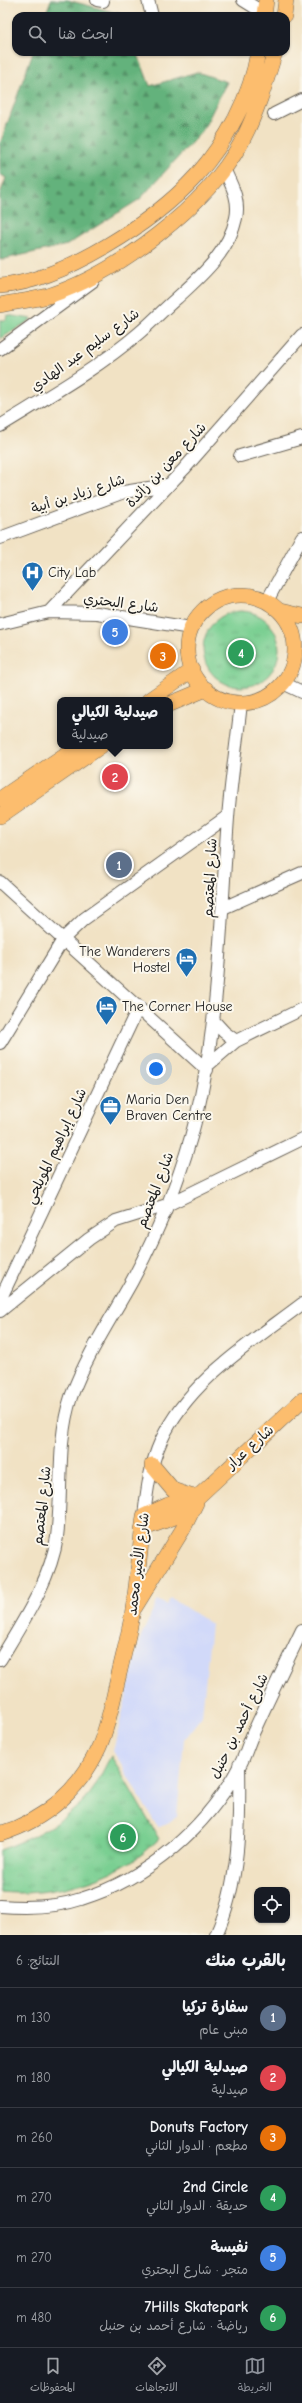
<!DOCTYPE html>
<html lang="ar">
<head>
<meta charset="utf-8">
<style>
  :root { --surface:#171b24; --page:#20242c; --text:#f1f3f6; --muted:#9ea1a6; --line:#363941; --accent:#8c9099 }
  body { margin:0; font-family:"Comic Neue","Playpen Sans Arabic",sans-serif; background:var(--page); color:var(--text); direction:rtl }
  .controls { position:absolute; right:12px; bottom:12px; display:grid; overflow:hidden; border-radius:8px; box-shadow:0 1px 3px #0004 }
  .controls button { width:36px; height:36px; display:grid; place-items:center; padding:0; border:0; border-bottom:1px solid var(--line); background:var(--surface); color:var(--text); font:20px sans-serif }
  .you { position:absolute; left:156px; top:1069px; width:14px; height:14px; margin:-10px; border:3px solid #fff; border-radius:50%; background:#1a73e8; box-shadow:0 0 0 6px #1a73e833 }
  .badge { display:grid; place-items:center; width:26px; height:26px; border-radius:50%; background:var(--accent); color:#fff; font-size:13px; font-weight:700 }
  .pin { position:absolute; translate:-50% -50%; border:2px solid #fff; box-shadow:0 1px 4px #0006 }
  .popup { position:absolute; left:57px; top:697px; width:116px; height:52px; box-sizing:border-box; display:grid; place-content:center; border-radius:8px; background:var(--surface); filter:drop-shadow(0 1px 3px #0005); font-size:13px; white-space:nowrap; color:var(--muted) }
  .popup b { font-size:15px; color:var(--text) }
  .popup::after { content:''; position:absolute; left:50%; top:100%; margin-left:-8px; border:8px solid transparent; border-top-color:var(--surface) }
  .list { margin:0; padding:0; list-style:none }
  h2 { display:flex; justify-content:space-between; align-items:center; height:52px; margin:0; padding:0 16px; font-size:17px }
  h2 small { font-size:13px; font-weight:400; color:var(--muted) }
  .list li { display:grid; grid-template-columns:26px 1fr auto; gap:12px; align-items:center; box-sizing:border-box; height:60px; padding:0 16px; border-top:1px solid var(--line) }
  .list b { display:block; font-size:15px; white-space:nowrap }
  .list p { margin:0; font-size:13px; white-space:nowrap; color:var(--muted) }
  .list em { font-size:13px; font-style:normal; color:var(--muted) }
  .icon { flex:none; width:22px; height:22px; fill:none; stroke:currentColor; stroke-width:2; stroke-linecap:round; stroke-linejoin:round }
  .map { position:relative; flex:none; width:302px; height:1935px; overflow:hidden; direction:ltr }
  .search { position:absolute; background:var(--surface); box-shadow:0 1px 3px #0004; left:12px; right:12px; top:12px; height:44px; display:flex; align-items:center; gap:10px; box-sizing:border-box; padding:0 14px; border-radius:12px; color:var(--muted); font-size:15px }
  .sheet { height:412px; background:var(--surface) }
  nav { display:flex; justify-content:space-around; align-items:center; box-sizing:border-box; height:56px; border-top:1px solid var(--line); background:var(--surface); font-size:11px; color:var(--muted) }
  nav a { display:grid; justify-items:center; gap:2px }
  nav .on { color:var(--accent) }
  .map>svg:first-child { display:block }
  .built { fill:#d1d9f9 }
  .green { fill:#7acf92; stroke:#4b7657 }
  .forest { fill:url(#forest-firs); stroke:#40674c }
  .park { fill:url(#park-tufts); stroke:#4b7657 }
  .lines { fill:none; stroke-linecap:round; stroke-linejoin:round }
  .minor-casing { stroke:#676157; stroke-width:14 }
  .major-casing { stroke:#676157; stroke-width:16 }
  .minor { stroke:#fff; stroke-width:12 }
  .major { stroke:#fcbd6e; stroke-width:15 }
  .labels { text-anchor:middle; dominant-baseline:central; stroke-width:4; stroke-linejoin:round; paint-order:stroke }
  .street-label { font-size:14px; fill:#1c1c1c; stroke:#fbf7ec }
  .poi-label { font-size:14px; fill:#1c1c1c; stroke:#fbf7ec; text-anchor:start }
</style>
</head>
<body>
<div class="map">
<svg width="302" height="1935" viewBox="0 0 302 1935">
  <defs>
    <pattern id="forest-firs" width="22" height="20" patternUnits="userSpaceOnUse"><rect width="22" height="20" fill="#63b27c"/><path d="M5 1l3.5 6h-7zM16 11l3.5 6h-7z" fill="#519065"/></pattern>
    <pattern id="park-tufts" width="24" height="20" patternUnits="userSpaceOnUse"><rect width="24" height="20" fill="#7acf92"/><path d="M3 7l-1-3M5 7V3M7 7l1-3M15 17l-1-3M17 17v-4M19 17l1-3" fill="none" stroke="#69b17d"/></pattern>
  </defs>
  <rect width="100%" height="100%" fill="#fbf7ec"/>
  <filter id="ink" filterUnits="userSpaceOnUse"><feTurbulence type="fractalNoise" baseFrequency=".025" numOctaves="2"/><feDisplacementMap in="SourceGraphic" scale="8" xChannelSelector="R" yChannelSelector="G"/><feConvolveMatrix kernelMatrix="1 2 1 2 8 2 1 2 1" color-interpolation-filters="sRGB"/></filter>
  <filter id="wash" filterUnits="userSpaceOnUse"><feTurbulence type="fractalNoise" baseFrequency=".012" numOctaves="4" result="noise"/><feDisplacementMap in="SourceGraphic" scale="16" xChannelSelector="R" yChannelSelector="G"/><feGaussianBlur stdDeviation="0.9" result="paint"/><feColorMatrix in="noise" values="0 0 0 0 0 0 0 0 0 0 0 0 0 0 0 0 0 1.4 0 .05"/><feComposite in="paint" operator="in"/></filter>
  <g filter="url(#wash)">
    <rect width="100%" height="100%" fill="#f1e2c4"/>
    <path class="built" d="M171 1598 211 1624 202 1716 184 1739 177 1817 158 1828 113 1751 141 1636 158 1600 166 1605Z"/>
    <path class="green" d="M7 315 32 319 0 339V320H6Z"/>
    <path class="forest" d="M51 0H67L121 14 122 16H45Z
      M33 52H137L150 86 197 72 227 82 203 130 140 199 67 245 0 260V194L6 178 0 174V144Z"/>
    <path class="park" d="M203 649a38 38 0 1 1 76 0a38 38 0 1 1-76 0Z
      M111 1756 159 1839C152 1845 146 1852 138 1857 101 1883 45 1897 0 1892V1850C33 1838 73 1818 94 1788 100 1778 105 1766 111 1756Z"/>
  </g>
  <g filter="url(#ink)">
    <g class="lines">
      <defs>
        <path id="minor" d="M97 0 103 1
          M148 0 152 16
          M243 0 264 13
          M274 114 302 100
          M0 349 93 281
          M0 426C47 397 97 369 139 333 152 322 164 309 177 298 201 276 229 252 236 218 240 200 232 186 224 169
          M240 456 302 438
          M0 538 124 492 167 485
          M267 601 302 537
          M49 612 184 469 302 335
          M0 624 49 612 97 613 191 628
          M283 683 302 692
          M0 882 207 1070
          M223 908 302 873
          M213 1020 224 1032 236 1041
          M0 1043 64 938 84 919 228 816
          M208 1065 236 1041 302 1009
          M0 1300 139 1006
          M0 1311 89 1239 116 1221 167 1205 302 1139
          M144 1516C147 1490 150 1465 161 1441 188 1381 251 1343 302 1304
          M0 1660C22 1623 51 1580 57 1537 63 1491 56 1442 71 1397 86 1356 111 1319 132 1281 156 1236 177 1186 191 1137 220 1033 220 924 228 818 231 779 237 741 241 703
          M0 1906C27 1908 55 1908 81 1899 147 1879 208 1827 240 1765 246 1754 249 1741 255 1729 270 1696 286 1663 302 1630
          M216 1935C240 1882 240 1823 239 1765"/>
        <path id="major" d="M264 16 266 0
          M284 16 286 0
          M0 286C63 281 154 222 196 176 226 142 251 97 258 52
          M0 305C16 302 32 300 48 296 116 274 207 206 241 143 256 115 266 82 275 52
          M187 649a54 54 0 1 1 108 0a54 54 0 1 1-108 0Z
          M280 611 302 616
          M149 700 192 670
          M170 704 206 689
          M0 799 78 746
          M0 816 101 746
          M152 1465 173 1490 193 1497
          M142 1529 175 1517 186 1508 302 1400
          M135 1607 183 1529 196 1503
          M0 1834C45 1820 80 1790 99 1747 109 1724 113 1698 119 1674 124 1652 130 1631 133 1609 138 1578 140 1547 144 1516L168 1505 199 1495"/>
      </defs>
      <use href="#minor" class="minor-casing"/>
      <use href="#major" class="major-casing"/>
      <use href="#minor" class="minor"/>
      <use href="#major" class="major"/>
    </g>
  </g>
  <defs>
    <symbol id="hospital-pin" viewBox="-11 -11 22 30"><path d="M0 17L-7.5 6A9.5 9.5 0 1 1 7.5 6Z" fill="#1f6fb2" stroke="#fbf7ec"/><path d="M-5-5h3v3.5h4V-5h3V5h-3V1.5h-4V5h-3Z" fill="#fff"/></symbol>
    <symbol id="hotel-pin" viewBox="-11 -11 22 30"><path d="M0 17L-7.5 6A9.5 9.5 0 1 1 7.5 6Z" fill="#1f6fb2" stroke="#fbf7ec"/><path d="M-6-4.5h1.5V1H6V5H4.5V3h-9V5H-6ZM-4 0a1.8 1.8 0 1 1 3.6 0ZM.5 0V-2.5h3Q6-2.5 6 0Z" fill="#fff"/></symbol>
    <symbol id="office-pin" viewBox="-11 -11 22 30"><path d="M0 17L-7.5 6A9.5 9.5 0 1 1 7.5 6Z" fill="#1f6fb2" stroke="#fbf7ec"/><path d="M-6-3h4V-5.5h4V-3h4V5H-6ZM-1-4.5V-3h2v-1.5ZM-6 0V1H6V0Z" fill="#fff"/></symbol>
  </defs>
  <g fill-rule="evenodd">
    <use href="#hospital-pin" x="20" y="560" width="25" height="34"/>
    <use href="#hotel-pin" x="174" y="946" width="25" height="34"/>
    <use href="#hotel-pin" x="94" y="994" width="25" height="34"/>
    <use href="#office-pin" x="98" y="1094" width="25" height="34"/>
  </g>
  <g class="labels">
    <g class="street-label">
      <text transform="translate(85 350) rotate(-36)">شارع سليم عبد الهادي</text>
      <text transform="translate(166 465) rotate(-47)">شارع معن بن زائدة</text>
      <text transform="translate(78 494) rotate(-18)">شارع زياد بن أبية</text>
      <text transform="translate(121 603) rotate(7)">شارع البحتري</text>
      <text transform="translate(210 878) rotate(-87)">شارع المعتصم</text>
      <text transform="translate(56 1146) rotate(-65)">شارع إبراهيم المويلحي</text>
      <text transform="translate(155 1190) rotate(-69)">شارع المعتصم</text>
      <text transform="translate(250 1447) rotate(-42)">شارع عرار</text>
      <text transform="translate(42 1506) rotate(-84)">شارع المعتصم</text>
      <text transform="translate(138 1564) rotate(-83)">شارع الأمير محمد</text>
      <text transform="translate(239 1726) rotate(-64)">شارع أحمد بن حنبل</text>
    </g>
    <g class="poi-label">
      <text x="48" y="572">City Lab</text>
      <text x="170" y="951" text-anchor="end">The Wanderers<tspan x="170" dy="16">Hostel</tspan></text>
      <text x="122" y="1006">The Corner House</text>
      <text x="126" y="1099">Maria Den<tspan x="126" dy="16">Braven Centre</tspan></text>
    </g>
  </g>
</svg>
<div class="controls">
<button><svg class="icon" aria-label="locate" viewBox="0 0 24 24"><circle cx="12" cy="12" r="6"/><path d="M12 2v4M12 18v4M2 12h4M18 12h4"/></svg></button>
</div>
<div class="you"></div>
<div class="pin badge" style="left:119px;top:865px;background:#5c6f8a">1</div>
<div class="pin badge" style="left:115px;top:777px;background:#e0444e">2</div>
<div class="popup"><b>صيدلية الكيالي</b>صيدلية</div>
<div class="pin badge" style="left:163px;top:656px;background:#e8710a">3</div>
<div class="pin badge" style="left:241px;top:653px;background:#2e9e5b">4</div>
<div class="pin badge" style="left:115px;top:632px;background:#3f7fe0">5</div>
<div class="pin badge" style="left:123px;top:1837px;background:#2e9e5b">6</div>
<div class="search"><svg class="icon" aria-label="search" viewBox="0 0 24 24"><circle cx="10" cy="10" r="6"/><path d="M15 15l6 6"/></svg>ابحث هنا</div>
</div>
<section class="sheet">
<h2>بالقرب منك<small>النتائج: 6</small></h2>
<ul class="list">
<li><span class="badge" style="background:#5c6f8a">1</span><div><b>سفارة تركيا</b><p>مبنى عام</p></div><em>130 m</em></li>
<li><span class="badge" style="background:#e0444e">2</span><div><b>صيدلية الكيالي</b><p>صيدلية</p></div><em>180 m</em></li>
<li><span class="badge" style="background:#e8710a">3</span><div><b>Donuts Factory</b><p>مطعم · الدوار الثاني</p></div><em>260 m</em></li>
<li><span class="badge" style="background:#2e9e5b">4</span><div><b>2nd Circle</b><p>حديقة · الدوار الثاني</p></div><em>270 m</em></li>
<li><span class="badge" style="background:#3f7fe0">5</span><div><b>نفيسة</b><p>متجر · شارع البحتري</p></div><em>270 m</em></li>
<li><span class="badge" style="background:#2e9e5b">6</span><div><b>7Hills Skatepark</b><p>رياضة · شارع أحمد بن حنبل</p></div><em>480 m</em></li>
</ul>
</section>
<nav>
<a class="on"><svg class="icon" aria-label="map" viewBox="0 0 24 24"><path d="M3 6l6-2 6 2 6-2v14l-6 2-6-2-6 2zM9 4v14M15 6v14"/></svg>الخريطة</a>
<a><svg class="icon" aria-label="directions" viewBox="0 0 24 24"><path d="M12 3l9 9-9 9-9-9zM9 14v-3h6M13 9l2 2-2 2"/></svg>الاتجاهات</a>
<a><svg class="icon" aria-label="saved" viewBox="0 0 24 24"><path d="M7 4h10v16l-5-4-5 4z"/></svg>المحفوظات</a>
</nav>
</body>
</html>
